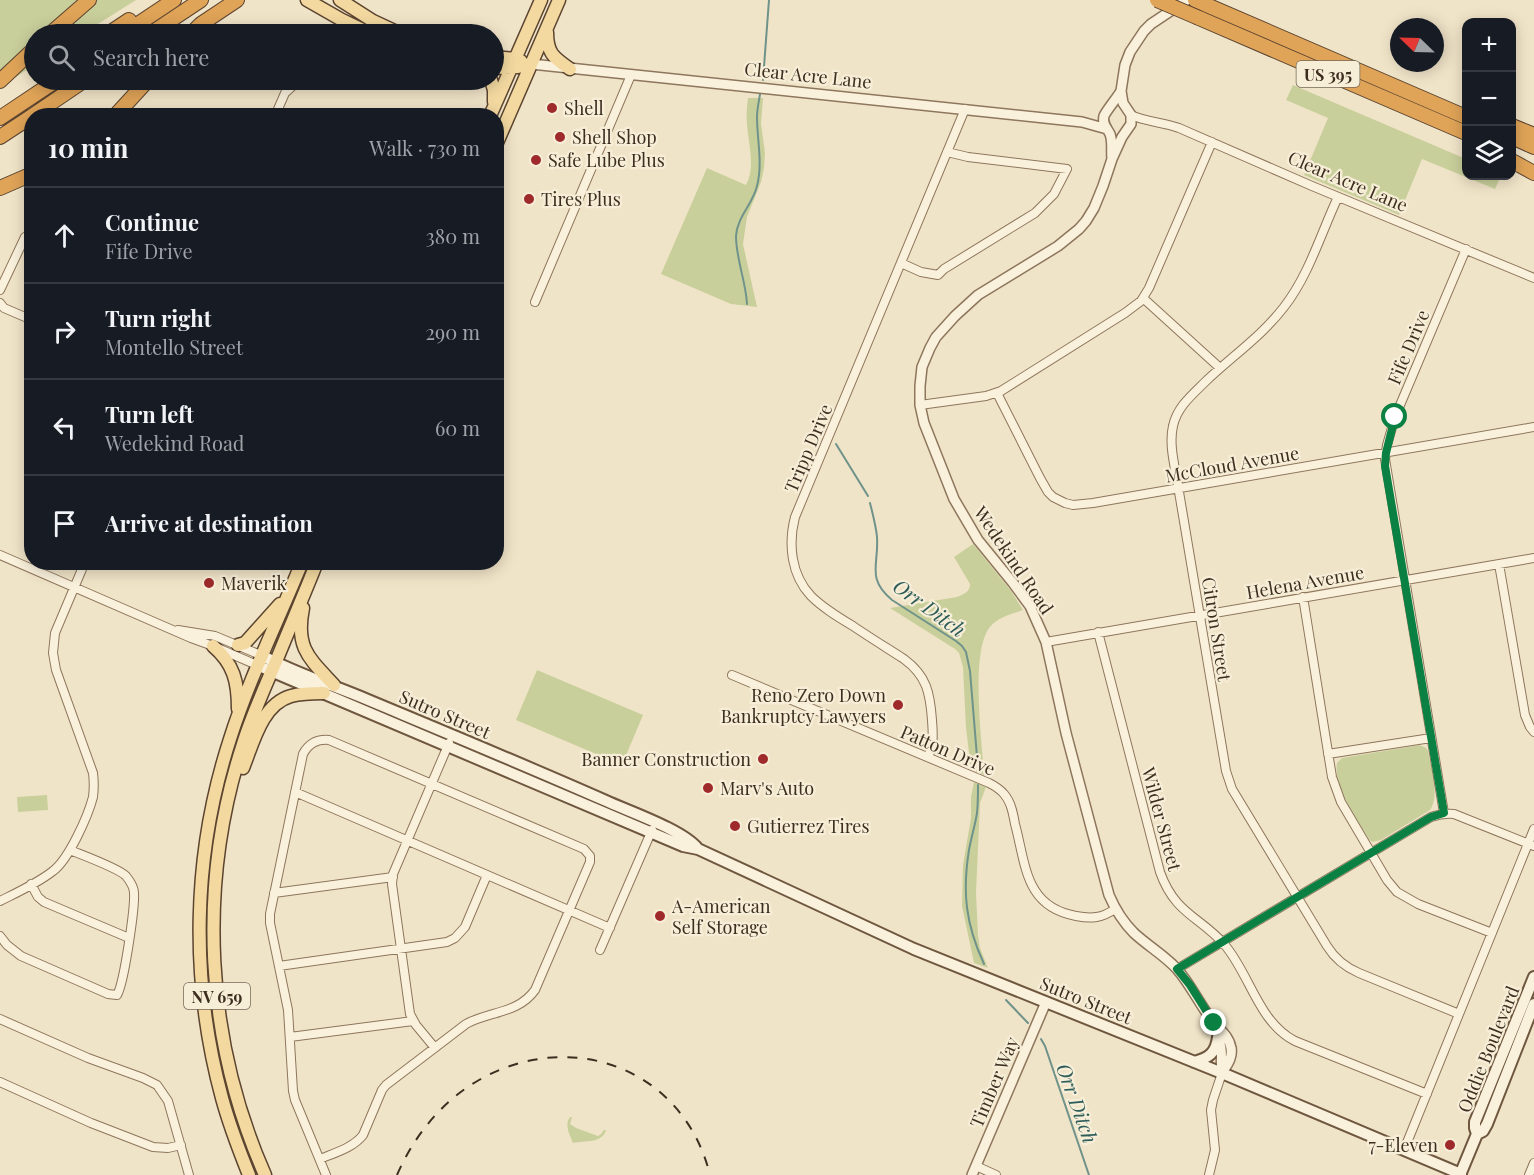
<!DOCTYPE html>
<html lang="en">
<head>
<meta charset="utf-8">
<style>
  :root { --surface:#171b24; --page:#242831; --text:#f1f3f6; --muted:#9ea1a6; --line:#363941 }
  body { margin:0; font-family:"Playfair Display",serif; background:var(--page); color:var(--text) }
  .controls { position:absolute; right:18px; top:18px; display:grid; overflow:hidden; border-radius:12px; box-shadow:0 3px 15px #0003 }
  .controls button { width:54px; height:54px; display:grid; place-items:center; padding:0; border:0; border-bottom:2px solid var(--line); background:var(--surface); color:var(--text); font:30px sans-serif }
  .compass { position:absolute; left:1390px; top:18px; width:54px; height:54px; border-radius:50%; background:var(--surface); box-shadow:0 3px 15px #0003; rotate:293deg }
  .stop { position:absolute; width:18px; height:18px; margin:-14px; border:4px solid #0b8043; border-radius:50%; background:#fff }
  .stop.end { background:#0b8043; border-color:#fff; box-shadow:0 2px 6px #0008 }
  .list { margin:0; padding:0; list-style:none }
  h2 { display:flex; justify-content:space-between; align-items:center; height:78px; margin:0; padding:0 24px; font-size:26px }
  h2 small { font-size:20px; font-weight:400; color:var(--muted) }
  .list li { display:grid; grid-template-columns:39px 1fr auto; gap:18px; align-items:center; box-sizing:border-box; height:96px; padding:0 24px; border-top:2px solid var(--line) }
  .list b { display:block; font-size:22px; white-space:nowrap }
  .list p { margin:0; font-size:20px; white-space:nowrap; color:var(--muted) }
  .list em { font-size:20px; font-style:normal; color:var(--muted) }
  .icon { flex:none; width:33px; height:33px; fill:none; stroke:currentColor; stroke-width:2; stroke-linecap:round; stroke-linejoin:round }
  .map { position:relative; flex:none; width:1534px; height:1175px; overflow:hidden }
  .search { position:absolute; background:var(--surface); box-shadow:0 3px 15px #0003; left:24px; top:24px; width:480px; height:66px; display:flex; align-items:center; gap:15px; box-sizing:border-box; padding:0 21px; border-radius:33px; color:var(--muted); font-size:22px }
  .panel { position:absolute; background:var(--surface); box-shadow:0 3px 15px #0003; left:24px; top:108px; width:480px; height:462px; border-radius:24px }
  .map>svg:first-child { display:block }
  .green { fill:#c9cf9b }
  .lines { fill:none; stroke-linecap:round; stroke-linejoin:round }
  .stream { stroke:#6f938a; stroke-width:2 }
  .minor-casing { stroke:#8d765c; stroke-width:10 }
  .tertiary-casing { stroke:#8d765c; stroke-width:12 }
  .secondary-casing { stroke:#6f573f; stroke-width:14 }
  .primary-casing { stroke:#5b4430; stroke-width:15 }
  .motorway-casing { stroke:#5b4430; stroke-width:16 }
  .minor { stroke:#faf1dc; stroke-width:8 }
  .tertiary { stroke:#faf1dc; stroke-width:9 }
  .secondary { stroke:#faf1dc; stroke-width:10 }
  .primary { stroke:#f3d9a0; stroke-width:12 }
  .motorway { stroke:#e0a458; stroke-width:14 }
  .rail { stroke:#3d2e20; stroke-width:2; stroke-dasharray:10 10; stroke-linecap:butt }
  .motorway-bridge-casing { stroke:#5b4430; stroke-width:16; stroke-linecap:butt }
  .motorway-bridge { stroke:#e0a458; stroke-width:14 }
  .route { stroke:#0b8043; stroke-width:8 }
  .poi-dot { fill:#9e2a2b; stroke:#f7eed8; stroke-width:2 }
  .labels { text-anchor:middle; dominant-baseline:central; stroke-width:4.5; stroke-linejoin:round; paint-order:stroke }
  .shield { fill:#f7eed8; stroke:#756857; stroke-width:1.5 }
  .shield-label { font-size:16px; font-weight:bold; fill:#3d2e20 }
  .street-label { font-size:18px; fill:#3d2e20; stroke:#f7eed8 }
  .poi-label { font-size:18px; fill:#3d2e20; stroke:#f7eed8; text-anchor:start }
  .water-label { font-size:20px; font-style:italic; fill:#2f5d5a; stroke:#f7eed8 }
</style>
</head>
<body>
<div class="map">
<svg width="1534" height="1175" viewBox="0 0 1534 1175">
  <rect width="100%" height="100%" fill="#f0e4c8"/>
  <path class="green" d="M0 0H136L82 34H34V65L0 88Z
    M1293 85 1466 159V176H1501L1495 189 1422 159 1399 215 1304 175 1328 118 1286 100Z
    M748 98H763L761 124 765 153 764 168 761 182 747 217 743 244 757 307 731 304 661 274 707 168 746 185C756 167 748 143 747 123 746 115 747 106 748 98Z
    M973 544 1011 591 1023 610C1012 614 998 617 990 627 970 651 982 742 984 775L971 769 966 728 963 667 959 653 955 649 890 608 957 597C964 594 970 592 970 584L954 557Z
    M537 670 643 715 622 765 516 720Z
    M1420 745 1426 748 1428 751C1431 768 1440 796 1430 810L1381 840 1372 842 1369 839C1357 819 1333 787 1337 763L1342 758Z
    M974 782 986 787 980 803 976 893 978 935 980 948 988 968 974 963 962 906 963 865 971 818V797Z
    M47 795 48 810 18 812 17 797Z
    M570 1117H572L570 1124 576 1128 598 1136 601 1134 604 1130H606C602 1144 585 1140 573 1143 570 1135 564 1125 570 1117Z"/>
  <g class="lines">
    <path class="stream" d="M763 80 769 0
      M747 304C746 282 736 259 736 236 737 217 753 204 757 186 763 163 757 140 757 117 757 109 759 101 760 94
      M836 444 868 496
      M870 503C873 515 876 526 877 537 879 565 866 578 892 600L956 641 962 646 966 652 970 671 978 769
      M978 785C978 795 978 804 977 813 975 826 971 838 969 850 962 893 966 925 984 964
      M1006 1000 1028 1023
      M1041 1039 1045 1046 1089 1175"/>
    <defs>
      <path id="minor" d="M1131 115C1146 122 1163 122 1179 128L1312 186 1534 278
        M275 116 285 93 299 80
        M1338 197C1321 233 1309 275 1284 307 1262 336 1231 357 1205 382 1192 395 1177 407 1173 426 1169 443 1174 463 1177 480L1226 771 1232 789 1327 946C1335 959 1345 967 1359 973L1459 1014
        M901 263 921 272 938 275 944 269 1035 213 1054 194 1067 169 968 157 947 152
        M0 290 25 237 32 233
        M1143 298 1220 368
        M535 302 631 75
        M0 303 4 308 32 320
        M997 393 1040 478 1048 492 1053 497 1065 503 1073 505 1093 503 1534 427
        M920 405 986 396 1001 391 1125 313 1141 301 1149 288 1212 142
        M0 555 191 638 213 646 259 666
        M1499 564 1525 715 1530 727 1534 732
        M1303 597 1332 777 1341 802 1387 880 1397 892 1418 904 1492 933
        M178 630 215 636 263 656
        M1098 632 1160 872C1175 914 1199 916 1224 944 1250 974 1258 1022 1295 1041L1427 1094
        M1046 642 1534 558
        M732 675 989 783C995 786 1000 789 1004 794 1011 802 1013 813 1015 824 1026 865 1025 907 1076 916 1092 919 1102 918 1115 909
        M1328 754 1431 738
        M928 757C934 744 933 734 932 720 930 693 927 676 904 659 887 648 869 637 853 626 838 617 823 608 811 596 791 575 788 544 795 517L965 109
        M295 792 610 928
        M1444 813 1385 459 1387 445 1395 417 1466 249
        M31 884 38 897 44 902 129 938
        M274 893 393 877
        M0 901C18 892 38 883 53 871 69 859 88 816 93 797 94 789 94 781 93 773L56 670 53 653 55 633 85 562
        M0 936 7 945 21 956 108 994 117 995C124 984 135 908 134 893 134 887 130 881 126 876 118 868 82 855 70 850
        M600 950 652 830
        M279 966 447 942 455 938 465 927 487 875
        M1177 969 1431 817C1440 814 1445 813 1454 814L1534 846
        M0 1019 88 1058 143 1078 157 1085 168 1101 189 1175
        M290 1037 413 1021
        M435 1048 416 1025 410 1014 392 884 393 874 449 743
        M0 1082 91 1123 153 1147 168 1148 181 1145
        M1404 1150 1534 829
        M320 1159C334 1153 353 1148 363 1135L382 1090 386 1085 466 1024C489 1011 518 1014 535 990L590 862V856L584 849 329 740C317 739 309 743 303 754L270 914V923L288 1010 293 1091 295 1100 326 1175
        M976 1166 996 1175
        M1209 1175 1215 1150 1211 1110 1213 1100 1222 1073
        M1529 1175 1534 1163"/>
      <path id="tertiary" d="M1187 0 1151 24 1144 31 1130 52 1125 65 1121 91 1123 103 1131 115V124L1122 137 1112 159 1103 186 1094 208 1086 221 1079 229 1058 246 978 295 955 316 936 337 930 348 922 367 920 386V405L924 423 954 499 978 540 1013 583 1030 606 1046 642 1066 733 1109 895C1115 909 1123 922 1134 933 1148 946 1164 955 1177 969 1191 985 1200 1005 1213 1022 1220 1030 1229 1036 1231 1048 1233 1058 1226 1066 1222 1073
        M531 64 1082 122 1107 129
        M1112 159C1111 150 1113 142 1110 134 1107 128 1102 124 1104 116 1106 111 1117 98 1121 91
        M1218 1037C1224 1051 1220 1059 1222 1073
        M972 1175 1046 1002"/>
      <path id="secondary" d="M263 656C296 674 333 685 368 700 447 733 527 766 606 801 630 812 683 830 698 849
        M259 666 683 846 698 849 914 949 1222 1073 1461 1174
        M1194 1062C1209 1058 1216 1053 1218 1037
        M1477 1134 1475 1128V1122L1534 977
        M1460 1175 1477 1134 1483 1131 1487 1124 1534 1004"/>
      <path id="primary" d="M307 0 342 20 371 34
        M340 0 373 21 401 34
        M547 32C547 53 553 57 570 69
        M494 57 515 59 521 61
        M494 68 518 67
        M491 80 494 90V102
        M490 116 541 0
        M496 145 559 0
        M303 608C295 648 309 658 334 685
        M238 645 245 643 280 604
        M213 646C234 664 238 682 238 709
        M243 768C253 743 262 704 291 696 302 693 313 693 324 693
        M249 1175C239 1150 229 1124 222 1098 190 980 192 856 230 739 249 679 278 621 302 562
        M265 1175C205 1039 197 885 243 744 252 715 265 687 277 659 290 627 304 595 317 562"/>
      <path id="motorway" d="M1195 0 1466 117
        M1199 18 1466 133
        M50 34 89 0
        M108 34 129 20
        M123 34 174 0
        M150 34 201 0
        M191 34 201 24 237 0
        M0 81 34 49
        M32 116 85 80
        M115 116 148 80
        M0 118 57 80
        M1512 126 1534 135
        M0 137 32 116
        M1512 137 1534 147
        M1512 161 1534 173
        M0 188 32 174"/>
    </defs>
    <use href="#minor" class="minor-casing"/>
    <use href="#tertiary" class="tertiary-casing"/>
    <use href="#secondary" class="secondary-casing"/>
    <use href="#primary" class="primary-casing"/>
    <use href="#motorway" class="motorway-casing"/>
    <use href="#minor" class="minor"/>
    <use href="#tertiary" class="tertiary"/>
    <use href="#secondary" class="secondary"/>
    <use href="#primary" class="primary"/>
    <use href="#motorway" class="motorway"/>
    <path class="rail" d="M397 1175C414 1136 442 1101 479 1080 572 1027 684 1069 710 1175"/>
    <defs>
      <path id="motorway-bridge" d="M1157 0 1199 18"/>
    </defs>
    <use href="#motorway-bridge" class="motorway-bridge-casing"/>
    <use href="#motorway-bridge" class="motorway-bridge"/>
  </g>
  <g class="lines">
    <path class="route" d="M1214 1023 1190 985 1177 969 1431 817 1444 813 1385 466 1386 453 1395 417"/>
  </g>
  <g class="poi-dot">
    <circle cx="552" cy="108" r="6"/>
    <circle cx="560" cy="137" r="6"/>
    <circle cx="536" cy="160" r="6"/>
    <circle cx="529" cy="199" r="6"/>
    <circle cx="209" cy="583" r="6"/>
    <circle cx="898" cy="705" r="6"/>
    <circle cx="763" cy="759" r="6"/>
    <circle cx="708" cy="788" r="6"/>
    <circle cx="735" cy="826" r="6"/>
    <circle cx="660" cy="916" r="6"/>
    <circle cx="1450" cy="1145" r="6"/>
  </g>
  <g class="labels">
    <g class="shield">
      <rect x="1296.5" y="61" width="63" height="26" rx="4.5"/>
      <rect x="184" y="983" width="66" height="26" rx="4.5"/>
    </g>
    <g class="shield-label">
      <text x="1328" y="74">US 395</text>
      <text x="217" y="996">NV 659</text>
    </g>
    <g class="street-label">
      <text transform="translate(808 75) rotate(6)">Clear Acre Lane</text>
      <text transform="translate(1348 181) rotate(23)">Clear Acre Lane</text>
      <text transform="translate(1408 347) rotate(-67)">Fife Drive</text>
      <text transform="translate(808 448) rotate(-67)">Tripp Drive</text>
      <text transform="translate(1232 464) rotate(-10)">McCloud Avenue</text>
      <text transform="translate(1014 560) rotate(56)">Wedekind Road</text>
      <text transform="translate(1305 582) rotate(-10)">Helena Avenue</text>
      <text transform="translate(1217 629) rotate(81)">Citron Street</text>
      <text transform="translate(445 714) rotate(23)">Sutro Street</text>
      <text transform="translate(948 750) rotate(23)">Patton Drive</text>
      <text transform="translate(1162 819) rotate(75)">Wilder Street</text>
      <text transform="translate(1086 1000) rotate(22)">Sutro Street</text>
      <text transform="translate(1488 1049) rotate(-68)">Oddie Boulevard</text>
      <text transform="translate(994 1082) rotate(-67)">Timber Way</text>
    </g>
    <g class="poi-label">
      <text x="564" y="108">Shell</text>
      <text x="572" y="137">Shell Shop</text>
      <text x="548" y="160">Safe Lube Plus</text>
      <text x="541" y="199">Tires Plus</text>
      <text x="221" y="583">Maverik</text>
      <text x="886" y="695" text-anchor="end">Reno Zero Down<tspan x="886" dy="21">Bankruptcy Lawyers</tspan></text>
      <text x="751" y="759" text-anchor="end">Banner Construction</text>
      <text x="720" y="788">Marv's Auto</text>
      <text x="747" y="826">Gutierrez Tires</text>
      <text x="672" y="906">A-American<tspan x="672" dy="21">Self Storage</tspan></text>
      <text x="1438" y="1145" text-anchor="end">7-Eleven</text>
    </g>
    <g class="water-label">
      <text transform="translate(930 607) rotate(36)">Orr Ditch</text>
      <text transform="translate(1078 1103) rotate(70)">Orr Ditch</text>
    </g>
  </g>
</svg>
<div class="controls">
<button>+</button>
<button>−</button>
<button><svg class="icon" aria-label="layers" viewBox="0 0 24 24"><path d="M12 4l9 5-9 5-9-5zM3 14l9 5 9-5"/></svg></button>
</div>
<svg class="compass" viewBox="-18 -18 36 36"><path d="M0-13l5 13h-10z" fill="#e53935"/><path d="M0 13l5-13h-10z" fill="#9ea1a6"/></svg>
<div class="stop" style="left:1395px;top:417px"></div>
<div class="stop end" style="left:1214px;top:1023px"></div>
<div class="search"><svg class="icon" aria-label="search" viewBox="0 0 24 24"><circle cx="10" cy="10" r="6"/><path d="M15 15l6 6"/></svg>Search here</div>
<section class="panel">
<h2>10 min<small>Walk · 730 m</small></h2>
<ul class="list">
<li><svg class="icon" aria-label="ahead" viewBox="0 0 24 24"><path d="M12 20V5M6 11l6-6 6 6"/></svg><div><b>Continue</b><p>Fife Drive</p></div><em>380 m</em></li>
<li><svg class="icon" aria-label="right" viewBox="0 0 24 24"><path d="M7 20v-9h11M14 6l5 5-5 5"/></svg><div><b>Turn right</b><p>Montello Street</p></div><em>290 m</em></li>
<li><svg class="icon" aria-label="left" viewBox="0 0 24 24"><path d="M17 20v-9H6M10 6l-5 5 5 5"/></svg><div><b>Turn left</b><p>Wedekind Road</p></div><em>60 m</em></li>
<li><svg class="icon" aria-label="arrive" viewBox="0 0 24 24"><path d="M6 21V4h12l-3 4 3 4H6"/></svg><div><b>Arrive at destination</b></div></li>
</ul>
</section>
</div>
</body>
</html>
